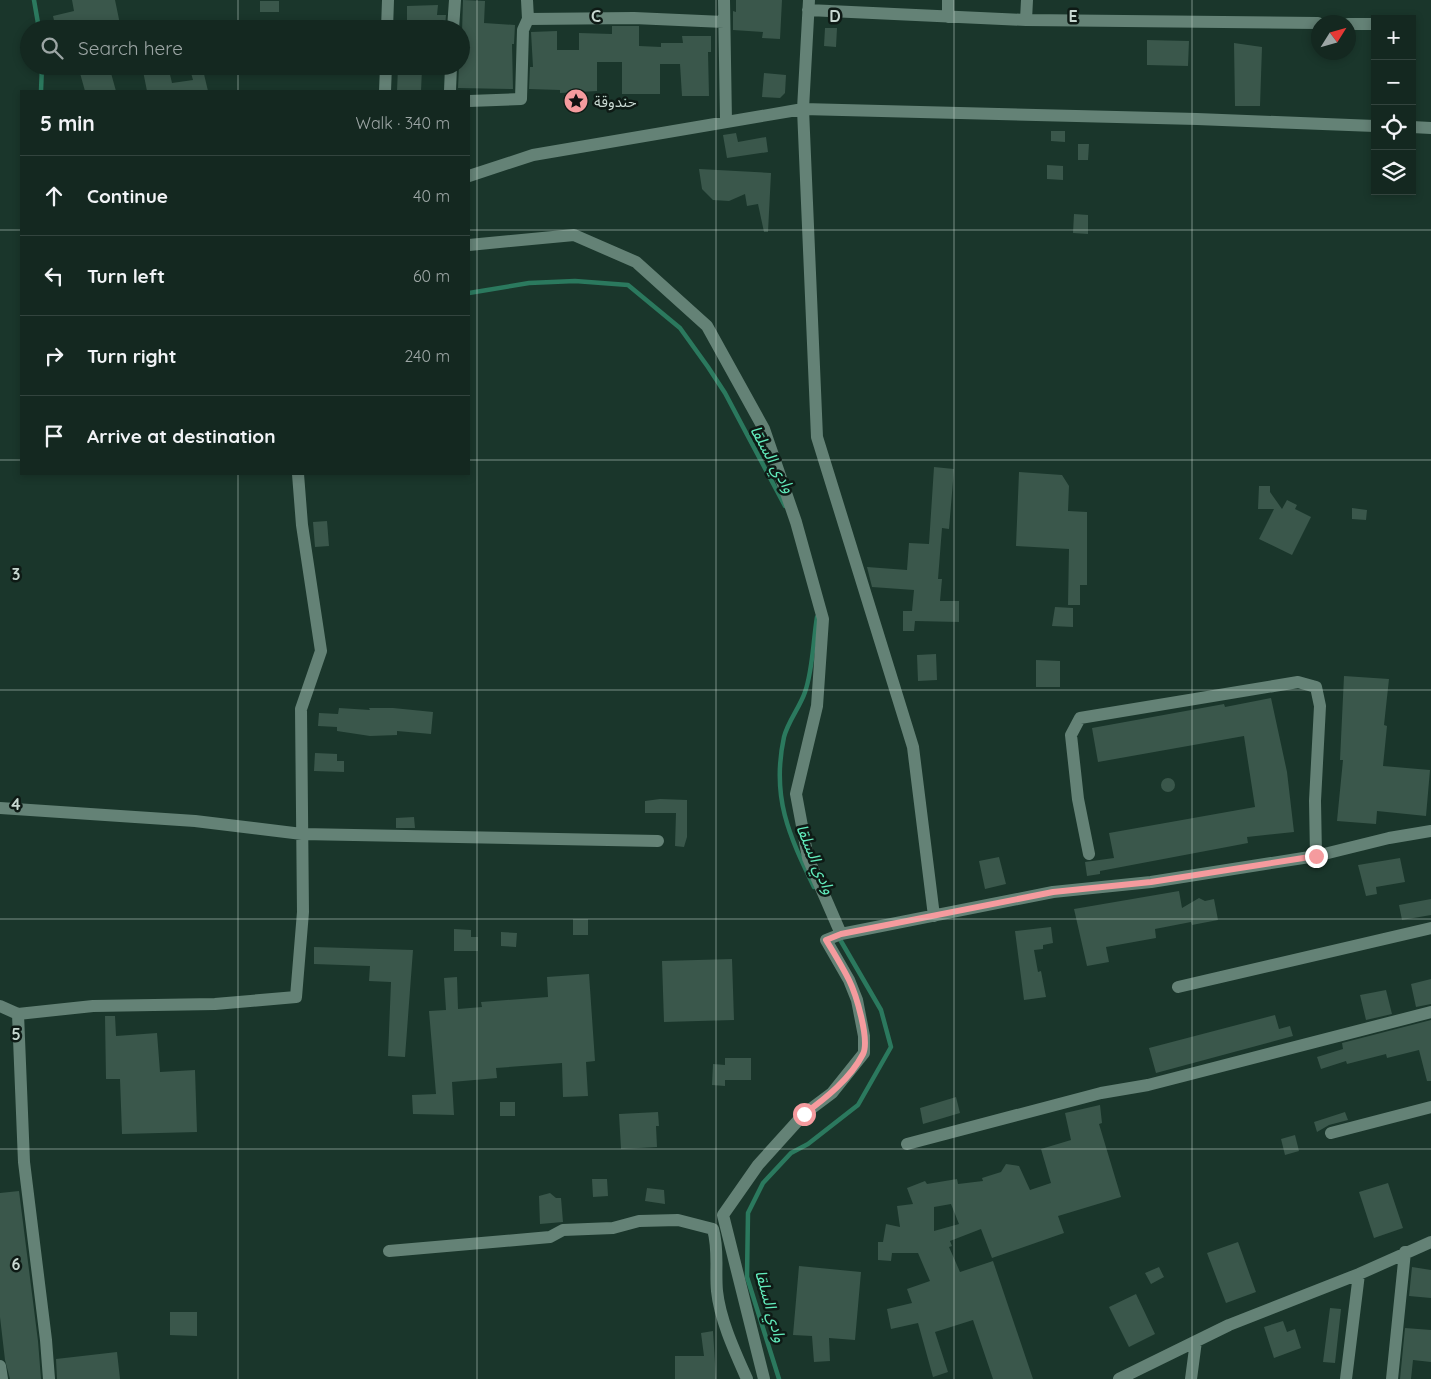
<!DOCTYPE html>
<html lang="en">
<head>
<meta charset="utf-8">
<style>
  :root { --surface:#142820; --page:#21342d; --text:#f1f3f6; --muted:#9da6a5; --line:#33443e }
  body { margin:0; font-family:Quicksand,"Noto Sans Arabic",sans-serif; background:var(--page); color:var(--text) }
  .controls { position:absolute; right:15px; top:15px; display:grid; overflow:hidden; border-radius:0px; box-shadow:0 2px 8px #0003 }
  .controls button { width:45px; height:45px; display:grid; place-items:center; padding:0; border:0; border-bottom:1px solid var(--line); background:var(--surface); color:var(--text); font:25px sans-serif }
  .compass { position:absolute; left:1311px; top:15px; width:45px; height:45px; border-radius:50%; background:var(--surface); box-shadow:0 2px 8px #0003; rotate:53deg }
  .stop { position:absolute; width:15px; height:15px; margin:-11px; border:4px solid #f59b9e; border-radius:50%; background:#fff }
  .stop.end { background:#f59b9e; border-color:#fff; box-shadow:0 1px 5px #0008 }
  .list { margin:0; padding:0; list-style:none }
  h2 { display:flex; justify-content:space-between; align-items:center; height:65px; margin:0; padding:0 20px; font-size:21px }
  h2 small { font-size:16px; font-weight:400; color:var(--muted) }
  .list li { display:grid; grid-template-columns:32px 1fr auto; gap:15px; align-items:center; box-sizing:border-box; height:80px; padding:0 20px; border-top:1px solid var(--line) }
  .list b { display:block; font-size:19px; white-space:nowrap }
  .list em { font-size:16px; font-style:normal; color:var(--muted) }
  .icon { flex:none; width:28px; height:28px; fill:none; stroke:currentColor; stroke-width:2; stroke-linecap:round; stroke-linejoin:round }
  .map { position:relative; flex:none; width:1431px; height:1379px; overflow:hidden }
  .search { position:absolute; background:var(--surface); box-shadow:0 2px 8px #0003; left:20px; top:20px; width:450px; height:55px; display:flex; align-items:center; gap:12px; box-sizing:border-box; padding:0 18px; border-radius:28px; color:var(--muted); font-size:19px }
  .panel { position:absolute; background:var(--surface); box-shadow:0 2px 8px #0003; left:20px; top:90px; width:450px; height:385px; border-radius:0px }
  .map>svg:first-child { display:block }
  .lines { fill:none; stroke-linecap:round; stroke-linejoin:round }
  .stream { stroke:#2b795e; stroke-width:4.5 }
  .building { fill:#3a574b; fill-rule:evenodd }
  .minor { stroke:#648276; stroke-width:12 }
  .route { stroke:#f59b9e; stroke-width:6 }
  .grid { fill:none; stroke:#c8d8d1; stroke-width:1; stroke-opacity:0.55 }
  .labels { text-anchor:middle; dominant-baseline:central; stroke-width:5; stroke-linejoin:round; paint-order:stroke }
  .poi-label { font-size:15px; fill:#c8d8d1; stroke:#0e1a15; text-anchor:start }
  .water-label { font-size:16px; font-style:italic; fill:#62ecbc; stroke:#0e1a15 }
  .grid-label { font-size:16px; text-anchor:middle; font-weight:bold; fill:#c8d8d1; stroke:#0e1a15; stroke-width:5; stroke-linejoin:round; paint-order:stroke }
</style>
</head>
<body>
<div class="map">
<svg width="1431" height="1379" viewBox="0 0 1431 1379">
  <rect width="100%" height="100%" fill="#1a362b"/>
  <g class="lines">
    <path class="stream" d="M34 0 39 29
      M41 91 42 66
      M469 293 529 283 575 281 628 285 680 328 708 367 725 393 785 506
      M814 887C789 835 771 797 784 737 788 721 800 707 805 692 813 669 813 641 817 617
      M779 1379 747 1277 748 1213 763 1183 791 1153 808 1144 858 1105 891 1047 881 1010 838 936"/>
  </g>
  <path class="building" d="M72 0H115L121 29H56L53 16 74 11Z
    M463 0 485 1 484 23 515 25 514 44H512L513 89 458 88 459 66H461Z
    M736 0H782L780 39 762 38 763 32 733 30V11L736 12Z
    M260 1H279V12H260Z
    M438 5 437 15H446L445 27 407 26V6Z
    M612 26H639V46L661 47V43H683L682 36H711V52H708L709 96H682L680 64H660V94H622V62H597V91L560 93V90L529 89 530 67H533L531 32 557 31V50H579V33L612 34Z
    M825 28H837L836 47 824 46Z
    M1147 40 1189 41 1188 66 1147 65Z
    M1234 43 1262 47 1260 106H1235Z
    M78 66H109L116 91H85Z
    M142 66H168L172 83 193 80 191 73 203 70 208 91H147Z
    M398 68 422 69 421 91H397Z
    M764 73 786 75 785 93 780 98 762 97Z
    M1051 131H1065V142L1051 141Z
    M736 133 738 142 766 137 768 152 727 158 723 135Z
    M1078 144H1089L1088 160H1078Z
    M1047 165 1063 166V180L1047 179Z
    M699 169 771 173 768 232H764L758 204 747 206 745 194 729 201 713 200 702 189Z
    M1074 214 1088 215V234L1073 233Z
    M934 467 954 469 949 529 942 528 938 579H942L940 601H959V622L915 621 914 631H903V611H912L914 590 872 587 867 567 907 570 909 543 929 544Z
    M1019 472 1062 475 1069 486 1068 511 1087 512V585H1080V605H1068L1069 549 1016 546Z
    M1259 486H1270V492L1282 509 1287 500 1297 505 1295 509 1311 517 1292 555 1259 539 1274 509H1258Z
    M1352 508 1367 510 1366 520 1352 519Z
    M327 521 329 546 315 547 313 522Z
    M1055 607 1073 608V627L1052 626Z
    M936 654 937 680 918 681 917 655Z
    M1036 660 1060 661V687H1036Z
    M1344 676 1389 679 1384 725 1387 726 1383 766 1430 770 1426 816 1377 811 1376 824 1337 821 1343 760H1340Z
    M1271 698 1287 772 1294 832 1247 837 1248 843 1100 871V874L1087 876 1085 862 1114 858 1109 833 1255 807 1244 736 1098 762 1092 728 1224 704 1225 707Z
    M339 708 370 710 369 708H393L433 712 431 734 397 731V735L370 736 337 731V727L318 726 319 713 338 714Z
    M315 753 337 754V761H344V772L314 771Z
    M1161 785a7 7 0 1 1 14 0a7 7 0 1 1-14 0Z
    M660 799 687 800V837L684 847 675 846 676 813H645V801Z
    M414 817 415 828H396V818Z
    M999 857 1006 884 985 889 979 861Z
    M1400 858 1405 882 1376 887 1377 894 1366 896 1358 865Z
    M1179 891 1182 908 1199 898 1205 901 1214 899 1218 920 1192 925 1191 922 1155 929 1156 938 1106 947 1109 962 1087 966 1074 909Z
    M1431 899V915L1402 920 1399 905Z
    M573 919H588V935H573Z
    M1051 927 1053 943 1043 945V949L1034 950 1038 972 1041 971 1046 997 1024 1000 1015 931Z
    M454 929 471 930V937H478V951H454Z
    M501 932 517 933 516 947 501 946Z
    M314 947 413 950 405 1057 388 1056 391 982 369 981 370 966 314 964Z
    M732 959 734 1020 664 1022 662 961Z
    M589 974 595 1061 586 1062 588 1096 563 1097 562 1063 496 1068 497 1078 452 1082 454 1115 413 1114 412 1095 436 1094 429 1011 446 1010 444 978 457 977 458 1009 482 1007 481 1002 548 997 547 977Z
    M1431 979V1004L1416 1007 1411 984Z
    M1386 990 1392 1014 1366 1020 1360 995Z
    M1275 1015 1279 1029 1290 1026 1293 1036 1156 1073 1149 1048Z
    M105 1016H115L116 1036 157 1033 160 1072 195 1070 197 1132 122 1134 120 1079H106Z
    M1431 1020V1081H1427L1419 1050 1387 1058 1386 1054 1347 1064 1346 1061 1321 1069 1317 1057 1343 1049 1342 1043Z
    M725 1058H751V1080H725V1086L712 1085 713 1064 725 1065Z
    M956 1097 960 1113 923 1124 920 1108Z
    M500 1102H515V1116H500Z
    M1100 1105 1102 1123 1099 1124 1121 1197 1058 1216 1064 1233 992 1258 981 1229 950 1241 952 1246 949 1247 960 1272 993 1261 1033 1379H993L973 1320 935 1332 948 1372 933 1377 918 1323 891 1329 887 1309 912 1303 907 1289 930 1281 918 1253H892L891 1261 878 1260V1242H883L886 1224 900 1227 897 1206 913 1204 907 1188 925 1181 927 1184 957 1179 958 1184 983 1181 982 1178 1001 1172 1006 1164 1019 1166 1030 1190 1051 1183 1041 1149 1071 1140 1065 1113ZM951 1204 959 1224 934 1231V1207Z
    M658 1112 659 1126H656L657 1147 621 1149 619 1114Z
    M1345 1112 1348 1120 1329 1125 1317 1132 1314 1122Z
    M1295 1135 1299 1151 1285 1155 1281 1139Z
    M592 1179H607L608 1196 593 1197Z
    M1388 1183 1403 1228 1374 1238 1359 1192Z
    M647 1188 664 1190 665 1204 645 1201Z
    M19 1191 38 1341 41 1379H10L5 1360 0 1317V1193Z
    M550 1193 556 1198H561L563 1222 540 1224 539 1196Z
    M1238 1242 1256 1292 1226 1303 1207 1253Z
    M799 1266 861 1272 855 1340 829 1338 830 1361 814 1362 812 1336 793 1335Z
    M1159 1267 1164 1277 1151 1284 1145 1273Z
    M1412 1267 1431 1270V1298L1409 1296Z
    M1136 1294 1155 1334 1129 1347 1109 1307Z
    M1330 1308 1341 1309 1335 1363 1323 1362Z
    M170 1312H197V1336L170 1335Z
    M1283 1321 1287 1332 1295 1329 1301 1348 1274 1358 1264 1327Z
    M1405 1328 1431 1330V1362L1413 1360 1411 1379H1400Z
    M713 1331 716 1379H675V1356H704L701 1333Z
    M117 1352 120 1379H57L56 1359Z"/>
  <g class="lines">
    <path class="minor" d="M724 0 726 121
      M809 0 803 109 817 437 913 747 934 916
      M808 10 1026 20 1318 23
      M948 17V0
      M528 19 634 18 724 22
      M1026 20 1027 0
      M1348 24H1375
      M387 29 388 0
      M453 29 455 0
      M385 91 386 66
      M450 91 451 66
      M469 101 521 99 523 30 528 19 527 0
      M1412 127 1431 128
      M469 176 533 155 803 109 1197 119 1375 126
      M469 245 574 235 636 262 707 326 764 429 796 522 823 619 817 706 796 794 808 858 841 934
      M0 808 195 821 302 834 658 841
      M1089 854 1078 799 1071 735 1080 718 1298 682 1316 687 1320 706 1315 801 1316 856
      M1178 987 1431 928
      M0 1006 18 1014 93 1006 215 1004 296 997 303 912 301 709 321 651 302 525 298 474
      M18 1014 24 1162 46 1340 49 1379
      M1331 1133 1431 1107
      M907 1144 1101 1093 1148 1085 1431 1012
      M389 1251 550 1237 563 1230 613 1228 639 1221 678 1220 713 1229C719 1250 715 1269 717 1291 720 1320 735 1352 747 1379
      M0 1366 2 1379
      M764 1379 723 1215 758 1165 804 1114 832 1093 864 1053V1036L857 1000 849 980 826 940 841 934 1053 892 1151 882 1316 856 1389 838 1431 831
      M1119 1379 1229 1325 1359 1274 1431 1242
      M1191 1379 1196 1341
      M1346 1379 1359 1274
      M1392 1379 1405 1252"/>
  </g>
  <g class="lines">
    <path class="route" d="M804 1114C826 1098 850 1079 863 1054 870 1040 856 994 849 980 842 966 834 953 826 940L841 934 1053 892 1151 882 1316 856"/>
  </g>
  <path class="grid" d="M238 0V29M477 0V1379M716 0V1379M954 0V1379M1192 0V1379M238 66V91M0 230H21M469 230H1431M0 460H21M469 460H1431M238 474V1379M0 690H1431M0 919H1431M0 1149H1431"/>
  <defs>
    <symbol id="sight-disc" viewBox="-11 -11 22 22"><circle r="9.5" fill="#f59b9e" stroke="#0e1a15"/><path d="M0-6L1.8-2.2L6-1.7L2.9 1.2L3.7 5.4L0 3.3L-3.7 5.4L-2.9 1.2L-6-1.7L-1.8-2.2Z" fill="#111"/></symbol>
  </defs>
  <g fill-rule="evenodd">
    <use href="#sight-disc" x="562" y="87" width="28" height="28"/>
  </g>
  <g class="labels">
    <g class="poi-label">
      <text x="594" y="101">حندوقة</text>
    </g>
    <g class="water-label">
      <text transform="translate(773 459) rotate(61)">وادي السلقا</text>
      <text transform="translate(816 859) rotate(67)">وادي السلقا</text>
      <text transform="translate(771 1306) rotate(74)">وادي السلقا</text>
    </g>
  </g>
  <g class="grid-label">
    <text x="596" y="22">C</text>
    <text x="835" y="22">D</text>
    <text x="1073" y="22">E</text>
    <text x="16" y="580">3</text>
    <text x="16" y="810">4</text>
    <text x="16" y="1040">5</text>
    <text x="16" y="1270">6</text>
  </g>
</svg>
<div class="controls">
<button>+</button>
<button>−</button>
<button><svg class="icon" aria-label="locate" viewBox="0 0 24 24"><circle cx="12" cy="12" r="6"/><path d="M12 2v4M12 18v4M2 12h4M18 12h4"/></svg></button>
<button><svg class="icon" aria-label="layers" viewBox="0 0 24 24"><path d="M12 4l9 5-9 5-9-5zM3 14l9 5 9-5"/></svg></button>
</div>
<svg class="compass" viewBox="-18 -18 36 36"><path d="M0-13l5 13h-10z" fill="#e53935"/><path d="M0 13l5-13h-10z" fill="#9da6a5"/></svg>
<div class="stop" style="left:804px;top:1114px"></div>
<div class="stop end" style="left:1316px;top:856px"></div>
<div class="search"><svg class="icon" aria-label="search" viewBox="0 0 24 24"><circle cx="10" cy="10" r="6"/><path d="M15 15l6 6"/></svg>Search here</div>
<section class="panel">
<h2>5 min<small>Walk · 340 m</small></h2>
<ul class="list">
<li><svg class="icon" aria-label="ahead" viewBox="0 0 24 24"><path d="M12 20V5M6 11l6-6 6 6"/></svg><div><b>Continue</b></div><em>40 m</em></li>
<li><svg class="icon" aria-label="left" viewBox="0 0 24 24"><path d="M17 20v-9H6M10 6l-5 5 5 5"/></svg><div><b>Turn left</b></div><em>60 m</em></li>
<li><svg class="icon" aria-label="right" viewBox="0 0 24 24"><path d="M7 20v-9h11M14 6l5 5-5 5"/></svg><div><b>Turn right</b></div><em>240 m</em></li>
<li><svg class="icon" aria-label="arrive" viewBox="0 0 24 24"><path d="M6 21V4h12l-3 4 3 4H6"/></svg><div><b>Arrive at destination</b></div></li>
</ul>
</section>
</div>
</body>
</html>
